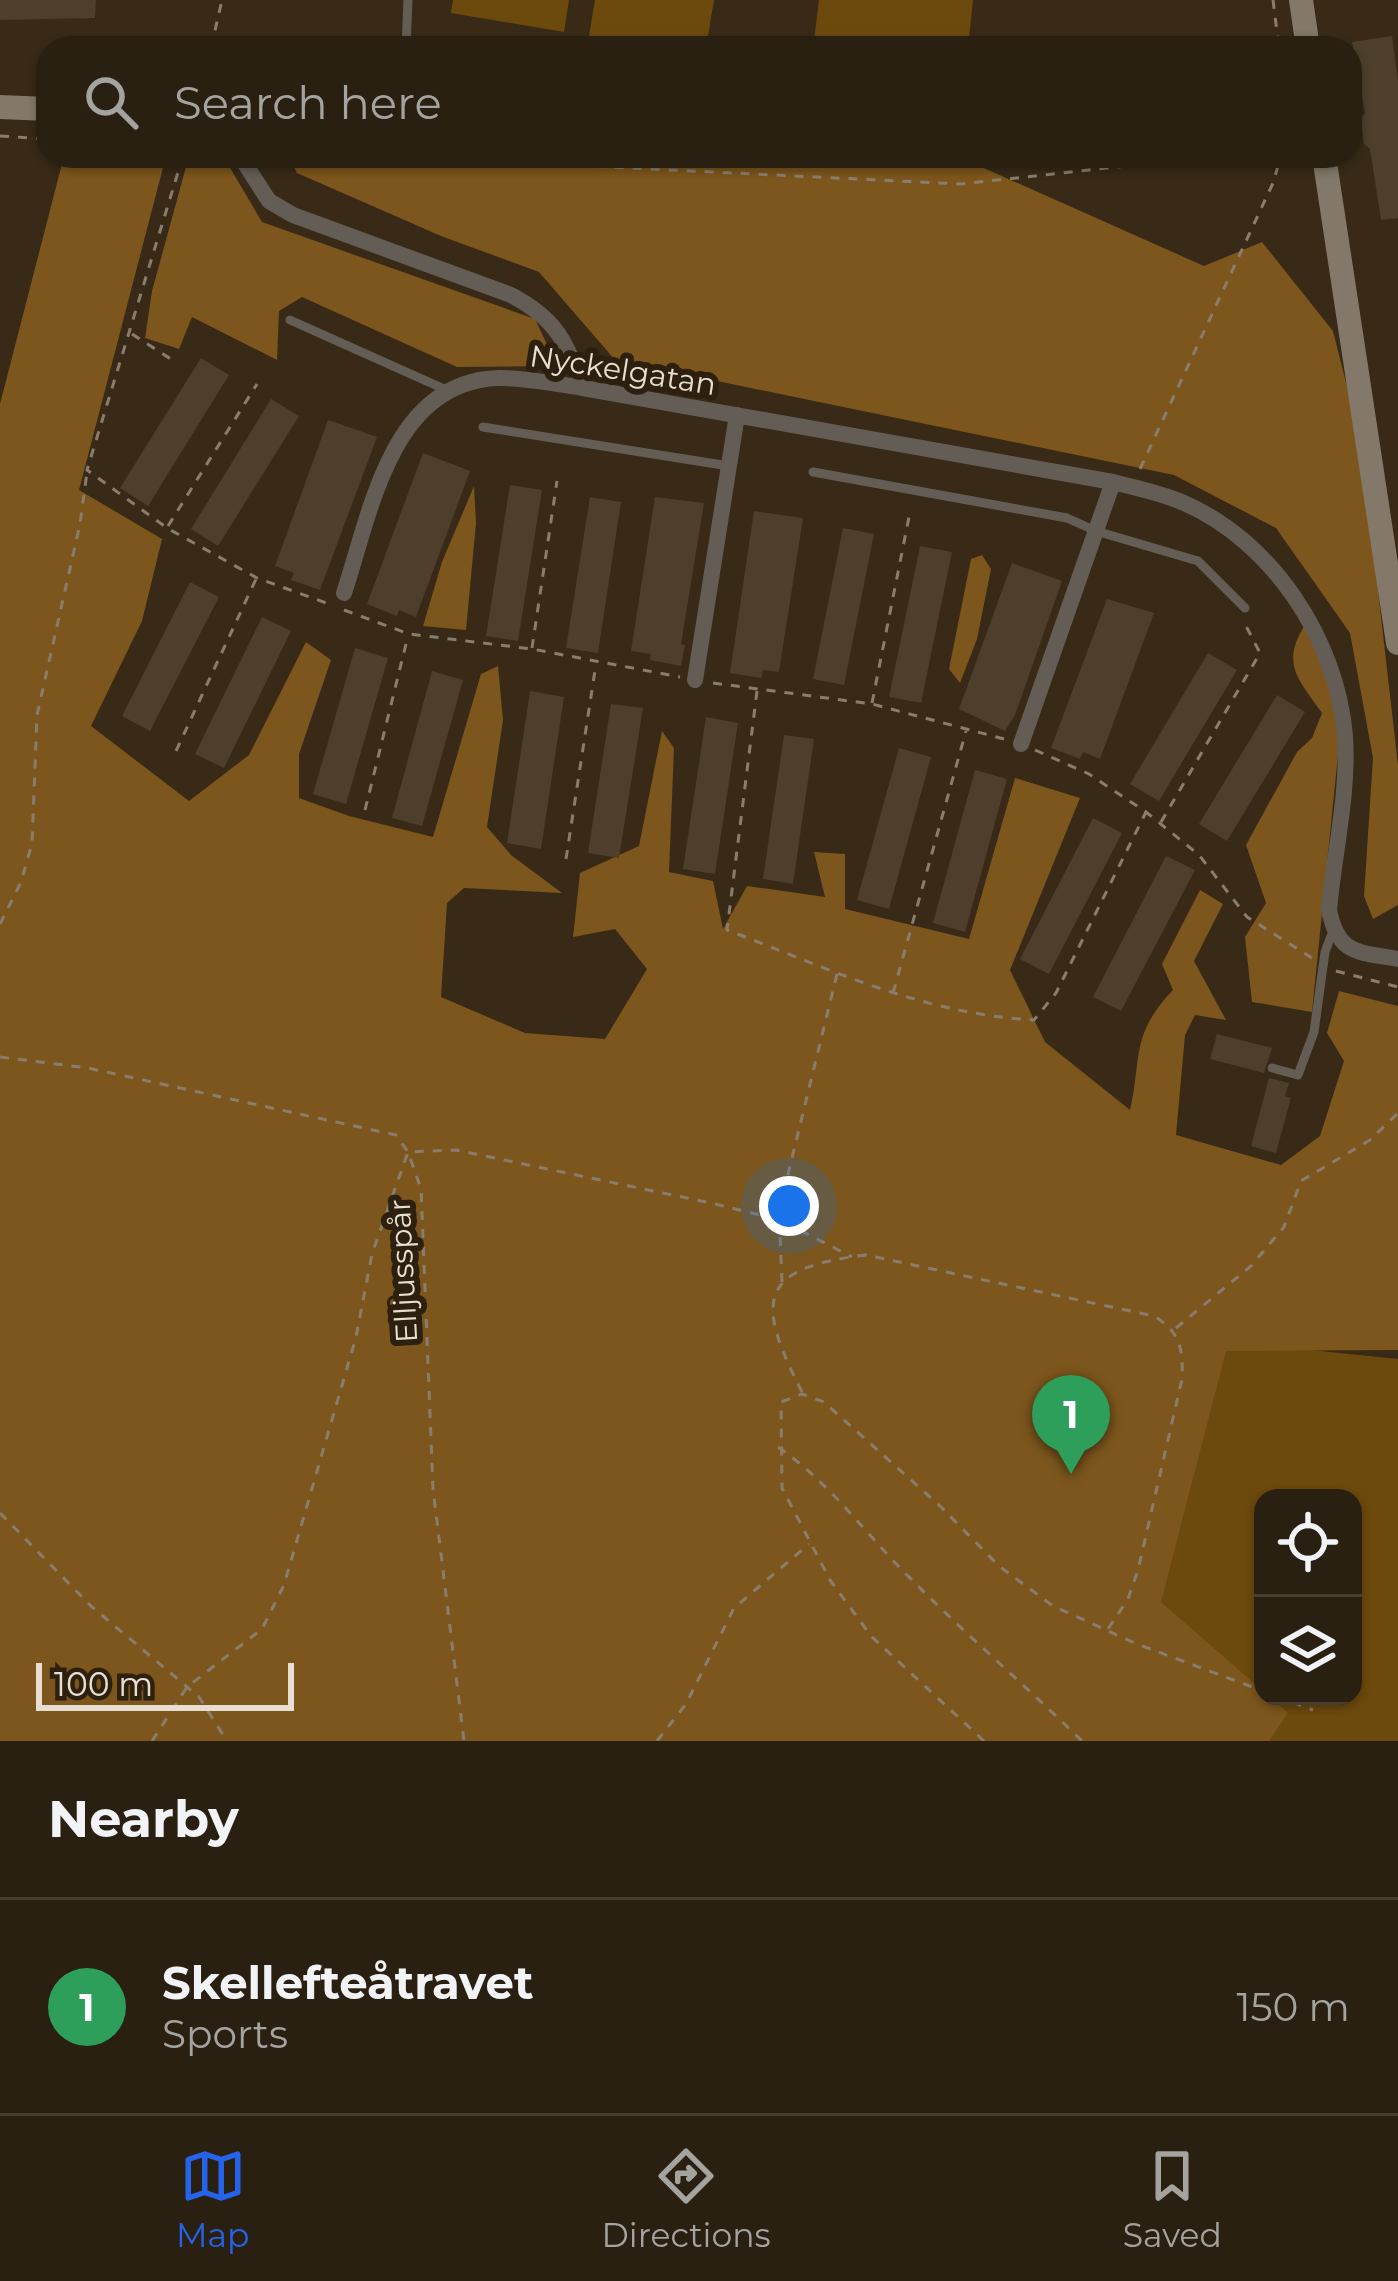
<!DOCTYPE html>
<html lang="en">
<head>
<meta charset="utf-8">
<style>
  :root { --surface:#2a2011; --page:#362d1f; --text:#f1f3f6; --muted:#a5a39f; --line:#463e31; --accent:#2563eb }
  body { margin:0; font-family:Montserrat,sans-serif; background:var(--page); color:var(--text) }
  .controls { position:absolute; right:36px; bottom:36px; display:grid; overflow:hidden; border-radius:24px; box-shadow:0 3px 9px #0004 }
  .controls button { width:108px; height:108px; display:grid; place-items:center; padding:0; border:0; border-bottom:3px solid var(--line); background:var(--surface); color:var(--text); font:60px sans-serif }
  .scale { position:absolute; left:36px; bottom:30px; width:258px; box-sizing:border-box; padding-left:12px; border:6px solid #e8dfd3; border-top:0; font-size:33px; line-height:42px; white-space:nowrap; color:#e8dfd3; -webkit-text-stroke:9px #2e200e; paint-order:stroke }
  .you { position:absolute; left:789px; top:1206px; width:42px; height:42px; margin:-30px; border:9px solid #fff; border-radius:50%; background:#1a73e8; box-shadow:0 0 0 18px #1a73e833 }
  .badge { display:grid; place-items:center; width:78px; height:78px; border-radius:50%; background:var(--accent); color:#fff; font-size:39px; font-weight:700 }
  .pin { position:absolute; translate:-50% -99px; filter:drop-shadow(0 3px 6px #0008) }
  .pin::after { content:''; position:absolute; top:63px; width:42px; height:36px; background:inherit; clip-path:polygon(0 0,100% 0,50% 100%) }
  .list { margin:0; padding:0; list-style:none }
  h2 { display:flex; justify-content:space-between; align-items:center; height:156px; margin:0; padding:0 48px; font-size:51px }
  h2 small { font-size:39px; font-weight:400; color:var(--muted) }
  .list li { display:grid; grid-template-columns:78px 1fr auto; gap:36px; align-items:center; box-sizing:border-box; height:216px; padding:0 48px; border-top:3px solid var(--line) }
  .list b { display:block; font-size:45px; white-space:nowrap }
  .list p { margin:0; font-size:39px; white-space:nowrap; color:var(--muted) }
  .list em { font-size:39px; font-style:normal; color:var(--muted) }
  .icon { flex:none; width:66px; height:66px; fill:none; stroke:currentColor; stroke-width:2; stroke-linecap:round; stroke-linejoin:round }
  .map { position:relative; flex:none; width:1398px; height:1741px; overflow:hidden }
  .search { position:absolute; background:var(--surface); box-shadow:0 3px 9px #0004; left:36px; right:36px; top:36px; height:132px; display:flex; align-items:center; gap:30px; box-sizing:border-box; padding:0 42px; border-radius:36px; color:var(--muted); font-size:45px }
  .sheet { height:372px; background:var(--surface) }
  nav { display:flex; justify-content:space-around; align-items:center; box-sizing:border-box; height:168px; border-top:3px solid var(--line); background:var(--surface); font-size:33px; color:var(--muted) }
  nav a { display:grid; justify-items:center; gap:6px }
  nav .on { color:var(--accent) }
  .map>svg:first-child { display:block }
  .green { fill:#6c490d; fill-rule:evenodd }
  .forest { fill:#7c561c }
  .building { fill:#4d3f2b }
  .lines { fill:none; stroke-linecap:round; stroke-linejoin:round }
  .path { stroke:#897e6e; stroke-width:3; stroke-dasharray:9 9; stroke-linecap:butt }
  .lane { stroke:#645d55; stroke-width:9 }
  .street { stroke:#645d55; stroke-width:16 }
  .secondary { stroke:#83786a; stroke-width:24 }
  .labels { text-anchor:middle; dominant-baseline:central; stroke-width:12; stroke-linejoin:round; paint-order:stroke }
  .street-label { font-size:30px; fill:#e8dfd3; stroke:#2e200e }
</style>
</head>
<body>
<div class="map">
<svg width="1398" height="1741" viewBox="0 0 1398 1741">
  <rect width="100%" height="100%" fill="#382a17"/>
  <path class="green" d="M453 0H569L564 32 451 13Z
    M595 0H714L706 48H660L589 36Z
    M819 0H973L968 48H813Z
    M1215 1340 1398 1359V1741H931ZM1263 1498H1353V1696H1263Z"/>
  <path class="forest" d="M64 156H166L79 490 162 539 142 621 91 726 189 801 249 755 306 642 331 660 299 754V798L349 816 433 837 481 674 498 666 503 720 487 827 511 855 562 893 464 888 447 903 441 997 525 1033 605 1039 647 969 615 929 573 937 580 873 639 846 662 731 674 748 669 872 713 881 723 929 747 886 825 897 814 852 845 854V909L969 939 1015 778 1080 798 1010 970 1045 1042 1130 1110C1142 1058 1130 1035 1173 990L1162 964 1200 890 1223 904 1194 961 1226 1020 1195 1015 1185 1035 1176 1135 1281 1165 1320 1136 1344 1061 1327 1033 1339 991 1398 1006V1350L1226 1351 1161 1602 1263 1691V1696H1269L1288 1713 1269 1741H0V404Z
    M189 156H223L262 222 535 319 557 366 457 367 302 297 279 311 277 360 192 317 179 349 145 338 152 291Z
    M288 156H801L977 165 1204 266 1262 242 1333 331 1361 442 1398 765V905L1373 919 1364 896 1373 758 1350 633 1276 528 1174 475 615 360 539 272 441 236 297 173Z
    M474 486 476 523 466 630 423 626 442 562Z
    M982 555 991 569 977 639 960 683 949 669 971 559Z
    M1305 625 1324 666 1340 735 1312 1012 1252 1002 1245 937 1266 903 1246 845 1297 752 1312 738 1322 713C1299 680 1280 664 1305 625Z"/>
  <path class="building" d="M0 0H96L95 18 0 20Z
    M1392 36 1398 81V218L1381 220 1370 149 1364 144 1361 119 1365 113 1352 42Z
    M201 358 229 375 148 506 120 488Z
    M271 399 299 416 218 546 191 529Z
    M328 420 377 437 320 590 291 580 294 573 275 566Z
    M423 453 470 471 416 617 399 610 397 616 367 604Z
    M510 485 542 490 518 641 486 636Z
    M590 497 621 502 598 653 566 648Z
    M655 497 704 503 681 644 685 645 681 666 650 660 651 654 631 651Z
    M754 511 803 518 779 672 763 670 761 678 730 673Z
    M843 528 874 534 844 685 813 679Z
    M920 546 952 552 921 703 889 697Z
    M1012 563 1062 581 1015 715 1005 731 959 709Z
    M190 582 219 597 150 731 122 716Z
    M1107 599 1154 613 1100 759 1083 752 1080 759 1051 748Z
    M262 617 291 631 224 768 195 754Z
    M355 648 388 658 346 804 313 794Z
    M1208 653 1237 670 1159 801 1130 784Z
    M432 671 463 680 422 826 392 818Z
    M530 691 564 697 541 849 507 843Z
    M1277 695 1305 712 1227 841 1199 824Z
    M611 704 643 708 619 858 588 853Z
    M706 717 738 723 715 874 683 869Z
    M784 735 814 739 793 884 763 879Z
    M899 748 931 757 889 909 857 900Z
    M975 770 1007 779 965 932 933 923Z
    M1093 818 1122 833 1049 974 1020 959Z
    M1166 856 1195 870 1121 1011 1093 997Z
    M1217 1034 1272 1048 1264 1073 1210 1059Z
    M1269 1078 1289 1083 1285 1096 1291 1098 1276 1153 1251 1146Z"/>
  <g class="lines">
    <path class="path" d="M1273 0 1279 48
      M211 48 222 0
      M0 136 48 139
      M183 156 87 470 167 528 257 578 329 604
      M381 156 961 184 1217 156
      M132 334 177 363
      M1140 469 1273 183 1281 156
      M168 526 257 384
      M344 610 409 634 532 649 680 677
      M532 648 557 481
      M713 683 872 704 1004 739
      M757 691 727 930C830 969 922 1014 1034 1020L1056 993 1146 812
      M872 703 909 517
      M1035 750 1089 774 1146 812 1199 855 1247 917 1312 958
      M176 751 256 579
      M365 810 408 636
      M1161 822 1260 653 1244 622
      M566 859 596 664
      M0 924 21 882 32 843 37 715 80 524 87 472
      M1336 971 1398 987
      M893 993 966 731
      M0 1057 88 1068 396 1135 408 1152 421 1189 433 1489 464 1741
      M782 1282 779 1211 837 974
      M1176 1328 1251 1266 1284 1227 1301 1181 1370 1140 1398 1113
      M802 1392C756 1302 756 1268 866 1255L1154 1316C1181 1333 1183 1348 1182 1379L1138 1570 1128 1599 1108 1629
      M778 1447C830 1483 864 1532 908 1576 964 1633 1025 1685 1082 1741
      M0 1513 91 1606 199 1697 227 1741
      M1276 1696 1313 1710
      M152 1741 187 1687 262 1629 284 1585 356 1337 372 1254 408 1152 456 1150 711 1203 780 1220 852 1257
      M657 1741 686 1704 734 1608 809 1544
      M984 1741 871 1636 830 1580 782 1488 781 1402 802 1394 824 1402 941 1507 999 1566 1053 1606 1137 1644 1263 1691"/>
    <path class="lane" d="M406 48 408 0
      M290 320 451 392
      M483 427 729 466
      M813 472 1067 518 1096 531 1198 561 1245 608
      M1272 1068 1298 1075 1314 1032 1325 952 1333 931"/>
    <path class="street" d="M240 156 269 201 293 215 511 295C557 319 566 342 583 388
      M344 593C371 512 391 380 500 378 528 378 556 384 583 388L1113 482C1136 488 1162 493 1184 503 1273 542 1337 640 1345 736 1349 793 1334 853 1329 910 1338 955 1359 952 1398 959
      M695 680 737 415
      M1021 744 1113 482"/>
    <path class="secondary" d="M1301 0 1308 48
      M0 107 48 109
      M1324 156 1398 643"/>
  </g>
  <g class="labels">
    <g class="street-label">
      <text transform="translate(623 370) rotate(9)">Nyckelgatan</text>
      <text transform="translate(403 1271) rotate(-93)">Elljusspår</text>
    </g>
  </g>
</svg>
<div class="controls">
<button><svg class="icon" aria-label="locate" viewBox="0 0 24 24"><circle cx="12" cy="12" r="6"/><path d="M12 2v4M12 18v4M2 12h4M18 12h4"/></svg></button>
<button><svg class="icon" aria-label="layers" viewBox="0 0 24 24"><path d="M12 4l9 5-9 5-9-5zM3 14l9 5 9-5"/></svg></button>
</div>
<div class="scale">100 m</div>
<div class="you"></div>
<div class="pin badge" style="left:1071px;top:1474px;background:#2e9e5b">1</div>
<div class="search"><svg class="icon" aria-label="search" viewBox="0 0 24 24"><circle cx="10" cy="10" r="6"/><path d="M15 15l6 6"/></svg>Search here</div>
</div>
<section class="sheet">
<h2>Nearby<small></small></h2>
<ul class="list">
<li><span class="badge" style="background:#2e9e5b">1</span><div><b>Skellefteåtravet</b><p>Sports</p></div><em>150 m</em></li>
</ul>
</section>
<nav>
<a class="on"><svg class="icon" aria-label="map" viewBox="0 0 24 24"><path d="M3 6l6-2 6 2 6-2v14l-6 2-6-2-6 2zM9 4v14M15 6v14"/></svg>Map</a>
<a><svg class="icon" aria-label="directions" viewBox="0 0 24 24"><path d="M12 3l9 9-9 9-9-9zM9 14v-3h6M13 9l2 2-2 2"/></svg>Directions</a>
<a><svg class="icon" aria-label="saved" viewBox="0 0 24 24"><path d="M7 4h10v16l-5-4-5 4z"/></svg>Saved</a>
</nav>
</body>
</html>
